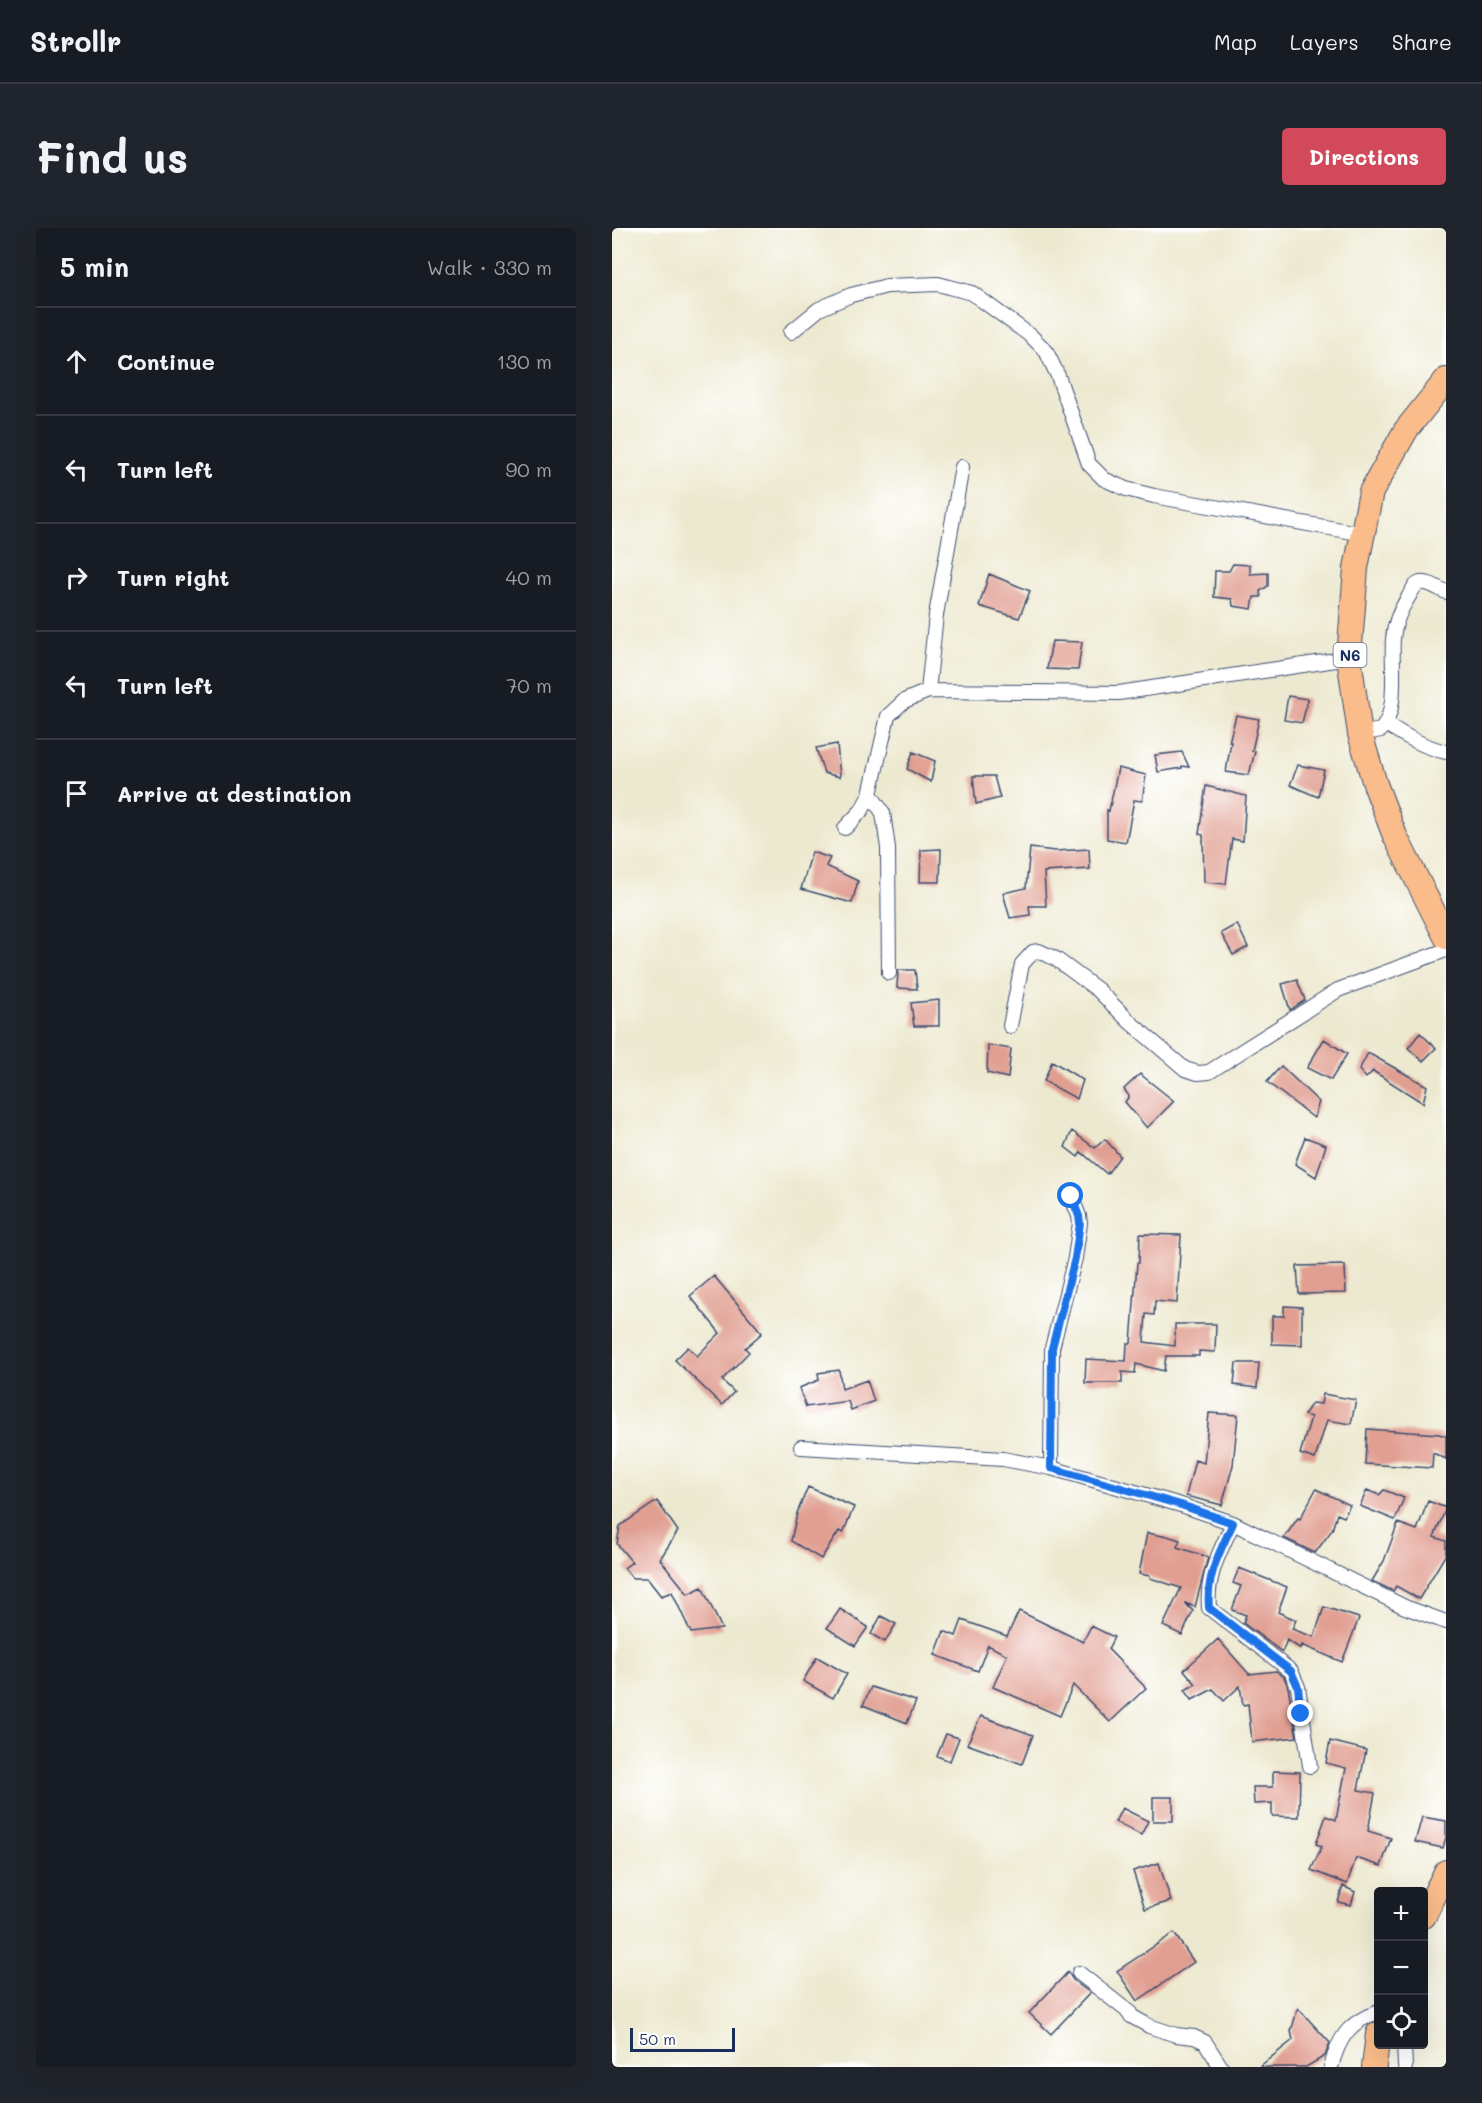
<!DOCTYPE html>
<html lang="en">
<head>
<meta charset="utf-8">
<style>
  :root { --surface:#171b24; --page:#20242c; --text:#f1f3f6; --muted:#9ea1a6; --line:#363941; --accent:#d1495b }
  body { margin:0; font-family:Mali,sans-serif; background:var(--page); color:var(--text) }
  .controls { position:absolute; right:18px; bottom:18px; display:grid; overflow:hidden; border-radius:6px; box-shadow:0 6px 24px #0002 }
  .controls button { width:54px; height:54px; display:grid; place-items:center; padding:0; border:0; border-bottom:2px solid var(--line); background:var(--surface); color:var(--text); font:30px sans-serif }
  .scale { position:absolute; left:18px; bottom:15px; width:105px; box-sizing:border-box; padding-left:6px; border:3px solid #1b2f5e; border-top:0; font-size:16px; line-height:21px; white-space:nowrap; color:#1b2f5e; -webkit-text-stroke:4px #fff; paint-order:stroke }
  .stop { position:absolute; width:18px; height:18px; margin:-14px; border:4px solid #1a73e8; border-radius:50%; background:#fff }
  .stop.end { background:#1a73e8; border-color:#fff; box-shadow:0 2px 6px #0008 }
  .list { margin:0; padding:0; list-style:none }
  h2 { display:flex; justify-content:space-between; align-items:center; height:78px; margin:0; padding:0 24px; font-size:26px }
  h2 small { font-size:20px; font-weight:400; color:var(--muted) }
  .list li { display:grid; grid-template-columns:39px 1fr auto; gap:18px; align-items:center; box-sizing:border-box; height:108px; padding:0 24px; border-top:2px solid var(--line) }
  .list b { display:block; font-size:22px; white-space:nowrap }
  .list em { font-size:20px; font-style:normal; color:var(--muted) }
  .icon { flex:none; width:33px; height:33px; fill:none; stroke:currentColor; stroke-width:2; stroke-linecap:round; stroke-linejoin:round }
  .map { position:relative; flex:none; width:834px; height:1839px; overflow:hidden; border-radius:6px }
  header { display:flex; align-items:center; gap:36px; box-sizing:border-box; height:84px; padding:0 30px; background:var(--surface); border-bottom:2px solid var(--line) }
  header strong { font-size:28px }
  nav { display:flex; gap:33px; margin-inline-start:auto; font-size:21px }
  .intro { display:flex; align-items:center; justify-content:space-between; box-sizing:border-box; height:144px; padding:0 36px }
  h1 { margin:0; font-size:42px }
  .button { padding:15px 27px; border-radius:6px; background:var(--accent); color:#fff; font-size:21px; font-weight:700 }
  main { display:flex; gap:36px; padding:0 36px }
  aside { flex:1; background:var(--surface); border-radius:6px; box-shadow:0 6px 24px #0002 }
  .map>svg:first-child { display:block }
  .building { fill:#e19f92 }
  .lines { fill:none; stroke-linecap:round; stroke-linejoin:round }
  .street-casing { stroke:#3a4b6f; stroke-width:16 }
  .highway-casing { stroke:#3a4b6f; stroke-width:26 }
  .street { stroke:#fff; stroke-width:14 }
  .highway { stroke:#f9bc8a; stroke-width:24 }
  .route { stroke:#1a73e8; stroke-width:8 }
  .labels { text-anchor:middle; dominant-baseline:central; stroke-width:5; stroke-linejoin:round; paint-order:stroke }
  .shield { fill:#fff; stroke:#5f6d8e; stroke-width:1.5 }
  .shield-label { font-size:15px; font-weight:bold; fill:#1b2f5e }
</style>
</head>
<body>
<header>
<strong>Strollr</strong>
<nav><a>Map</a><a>Layers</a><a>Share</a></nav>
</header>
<div class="intro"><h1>Find us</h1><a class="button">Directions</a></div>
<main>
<aside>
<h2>5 min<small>Walk · 330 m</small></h2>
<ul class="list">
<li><svg class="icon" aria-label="ahead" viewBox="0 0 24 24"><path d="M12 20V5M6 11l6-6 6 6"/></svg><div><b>Continue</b></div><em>130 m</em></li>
<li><svg class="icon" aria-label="left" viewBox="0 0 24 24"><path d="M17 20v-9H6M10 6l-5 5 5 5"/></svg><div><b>Turn left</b></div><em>90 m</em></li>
<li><svg class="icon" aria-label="right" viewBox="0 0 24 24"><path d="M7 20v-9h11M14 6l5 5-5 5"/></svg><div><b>Turn right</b></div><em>40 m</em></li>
<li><svg class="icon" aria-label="left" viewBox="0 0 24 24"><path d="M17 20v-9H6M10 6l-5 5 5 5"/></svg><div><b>Turn left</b></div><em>70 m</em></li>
<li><svg class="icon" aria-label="arrive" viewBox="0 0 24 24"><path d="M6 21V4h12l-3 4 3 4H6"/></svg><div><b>Arrive at destination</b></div></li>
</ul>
</aside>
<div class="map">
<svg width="834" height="1839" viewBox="0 0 834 1839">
  <rect width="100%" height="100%" fill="#fff"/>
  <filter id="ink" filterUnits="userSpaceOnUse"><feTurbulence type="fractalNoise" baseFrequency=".0167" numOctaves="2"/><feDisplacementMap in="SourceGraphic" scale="12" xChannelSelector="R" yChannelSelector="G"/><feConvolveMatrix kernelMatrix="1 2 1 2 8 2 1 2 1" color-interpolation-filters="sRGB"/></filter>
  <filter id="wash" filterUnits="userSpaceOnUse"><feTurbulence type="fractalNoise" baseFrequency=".008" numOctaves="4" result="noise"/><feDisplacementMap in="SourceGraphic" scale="24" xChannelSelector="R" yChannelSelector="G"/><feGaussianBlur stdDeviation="1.35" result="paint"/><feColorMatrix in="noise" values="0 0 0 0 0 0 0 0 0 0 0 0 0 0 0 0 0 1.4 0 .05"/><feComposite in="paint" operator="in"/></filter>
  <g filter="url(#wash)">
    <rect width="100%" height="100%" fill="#ede9d0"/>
    <g id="blocks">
      <path class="building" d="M621 336 638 337V346L656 345V358L648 363 649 369H642L640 381 621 378 620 371 602 369 603 343H617Z
        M377 346 418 363 407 390 367 378Z
        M440 413 470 414 466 442 435 441Z
        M676 468 696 471 690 495 672 492Z
        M624 487 647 491 640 523H643L637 547 614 544 619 514H617Z
        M225 516 228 549 212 545 204 520Z
        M301 524 323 533 319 554 295 541Z
        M570 524 577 539 570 538V540L546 544 543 527Z
        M686 537 712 542 706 569 678 557Z
        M506 540 534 547 530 573 522 572 514 614 495 611V582L497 583Z
        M361 548H382L388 570 364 576Z
        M594 558 634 568 631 613 620 611 614 656 592 654 591 607 587 606Z
        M418 620 443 623 477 621 478 641 432 644 434 678H417L418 687 398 690 391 665 414 660Z
        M329 621 328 654H308L309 622Z
        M200 624 218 630 214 638 246 653 240 675 189 661Z
        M625 696 636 719 621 727 609 705Z
        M286 742H303L305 761 285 760Z
        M685 752 693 772 678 782 670 756Z
        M327 772V798H302L299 775Z
        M808 805 824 820 811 833 796 820Z
        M712 811 735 826 719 852 695 840Z
        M376 817 399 821 396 850 375 845Z
        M756 825 815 858 811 875 761 843 754 850 747 842Z
        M440 833 471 852 465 871 432 853Z
        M669 838 707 874 702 890 655 854Z
        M528 846 562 873 535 900 513 874 517 868 512 861Z
        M460 903 483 920 493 911 508 928 495 946 469 924 466 929 453 919Z
        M693 909 714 917 704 949 683 936Z
        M528 1006 569 1007 565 1075 543 1073 542 1087 534 1086 532 1114 563 1118V1096H604L603 1124 587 1123V1128H554L552 1143 524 1136 523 1145 510 1144V1155H473L474 1131 514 1133 515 1115H519L525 1035H527Z
        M733 1037 734 1065 687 1066 685 1038Z
        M102 1048 150 1105 133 1120 137 1124 110 1152 122 1164 110 1177 63 1132 76 1119 85 1128 108 1105 78 1068Z
        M672 1078 690 1079V1117L660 1116V1088H672Z
        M624 1135H647L645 1160 622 1157Z
        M227 1142 230 1161 255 1152 262 1173 239 1182 236 1173 194 1179 187 1160 207 1152 206 1145Z
        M711 1166 744 1172 739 1196 715 1192 703 1231 688 1226 699 1189 692 1187 700 1175 709 1176Z
        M597 1185 626 1187 621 1237 610 1277 574 1268 583 1232 592 1235Z
        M755 1201 827 1206 834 1208V1231L821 1225 820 1240 753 1236Z
        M196 1259 242 1279 231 1305 227 1303 209 1331 179 1313 185 1285Z
        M704 1261 738 1277 732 1289 725 1286 720 1302 703 1325 672 1310 686 1290 688 1291Z
        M755 1262 767 1267 772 1262 792 1270 783 1292 748 1278Z
        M45 1273 66 1303 48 1331 76 1366 90 1359 110 1401 79 1405 60 1364 49 1368 35 1350H20L12 1340 20 1334 5 1316 8 1298Z
        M816 1273 834 1280 822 1309 834 1313V1326L807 1371 784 1358 781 1363 760 1353 772 1333 786 1295 805 1302Z
        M535 1305 551 1308 552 1307 568 1312 565 1319 596 1329 583 1379 573 1375 581 1383 570 1407 551 1398 569 1360 538 1350V1348L527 1346Z
        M627 1340 675 1359 666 1384 684 1392 680 1401 702 1409 712 1379 747 1390 730 1434 690 1417 689 1421 675 1412 670 1424 631 1395 634 1387 620 1382 629 1358 621 1355Z
        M228 1381 256 1399 243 1418 215 1400Z
        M407 1383 471 1414 479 1398 502 1409 496 1421 534 1460 498 1494 461 1457 448 1488 381 1459 395 1427 376 1417 366 1443 323 1427 332 1403 344 1408 350 1392 395 1408Z
        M269 1388 284 1396 273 1414 259 1406Z
        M606 1411 637 1446 664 1443 672 1449 676 1459 685 1509 640 1514 636 1476 631 1477 628 1458 612 1473 601 1461 580 1472 573 1462 584 1456 572 1442Z
        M205 1429 235 1446 221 1470 191 1453Z
        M259 1459 304 1473 295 1495 251 1477Z
        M369 1488 421 1507 410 1536 355 1516Z
        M334 1506 347 1510 338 1533 325 1528Z
        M718 1513 754 1522 746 1562 763 1565 756 1603 779 1610 769 1638 744 1630 735 1656 699 1642 710 1618 704 1616 714 1588 724 1592 734 1540 714 1535Z
        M661 1543 688 1544 687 1589 660 1588V1575L642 1576 641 1559H661Z
        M541 1569H561V1593H541Z
        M510 1580 536 1593 529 1607 503 1594Z
        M810 1589 834 1593V1609L831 1620 803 1614Z
        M547 1635 559 1673 533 1681 521 1643Z
        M731 1658 743 1664 739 1677 726 1674Z
        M562 1705 582 1734 525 1773 505 1743Z
        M456 1744 461 1752 478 1765 439 1806 417 1785Z
        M686 1780 718 1815 713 1828 694 1839H647L681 1812 679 1803Z"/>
    </g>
  </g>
  <g filter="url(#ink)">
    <use href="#blocks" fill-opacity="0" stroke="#3a4b6f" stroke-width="1.5"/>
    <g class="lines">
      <defs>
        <path id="street" d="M179 104 207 81 239 67 275 58 326 56 360 65 419 108 434 123 446 148 477 236 492 251 514 261 542 268 751 306
          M316 463 324 387 350 239
          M774 496C793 508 812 519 834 524
          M748 506 769 502C787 482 779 438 781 411 782 395 788 382 797 368 800 363 802 357 808 355 816 353 827 361 834 364
          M258 566 271 585 276 620 277 745
          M233 600 250 582 258 566 276 488 292 473 316 463 507 465 737 430
          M398 798 410 736 421 724 427 723 444 731 486 762 519 795 573 841 586 845 597 844 726 762 834 722
          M189 1219 391 1231 439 1240 569 1277 621 1295 793 1379 834 1394
          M439 1240 440 1120 463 1030 468 995 467 988 459 968
          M621 1295C608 1324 594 1347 597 1380L679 1443 686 1459 698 1538
          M467 1745 518 1785 519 1788 537 1798 564 1807 582 1809 593 1814 609 1839
          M792 1816 793 1839
          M719 1839C727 1809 737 1794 766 1784"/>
        <path id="highway" d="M834 152 794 202 759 264 744 340 737 430 748 506 763 556 783 608 834 709
          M812 1688 834 1644
          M762 1839 766 1806"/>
      </defs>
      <use href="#street" class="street-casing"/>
      <use href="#highway" class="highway-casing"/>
      <use href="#street" class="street"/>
      <use href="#highway" class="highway"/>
    </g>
  </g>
  <g class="lines" filter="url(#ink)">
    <path class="route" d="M459 968 467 988 468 995 463 1030 440 1120 439 1240 569 1277 621 1295C608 1324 594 1347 597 1380L679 1443 686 1459 689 1486"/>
  </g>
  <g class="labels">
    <rect class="shield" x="721.5" y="415" width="33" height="24" rx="4.5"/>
    <g class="shield-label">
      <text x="738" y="427">N6</text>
    </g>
  </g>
</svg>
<div class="controls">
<button>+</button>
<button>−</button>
<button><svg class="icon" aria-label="locate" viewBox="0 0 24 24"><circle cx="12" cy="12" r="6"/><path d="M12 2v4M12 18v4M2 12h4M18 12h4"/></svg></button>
</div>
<div class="scale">50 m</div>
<div class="stop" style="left:459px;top:968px"></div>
<div class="stop end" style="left:689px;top:1486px"></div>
</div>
</main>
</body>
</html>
